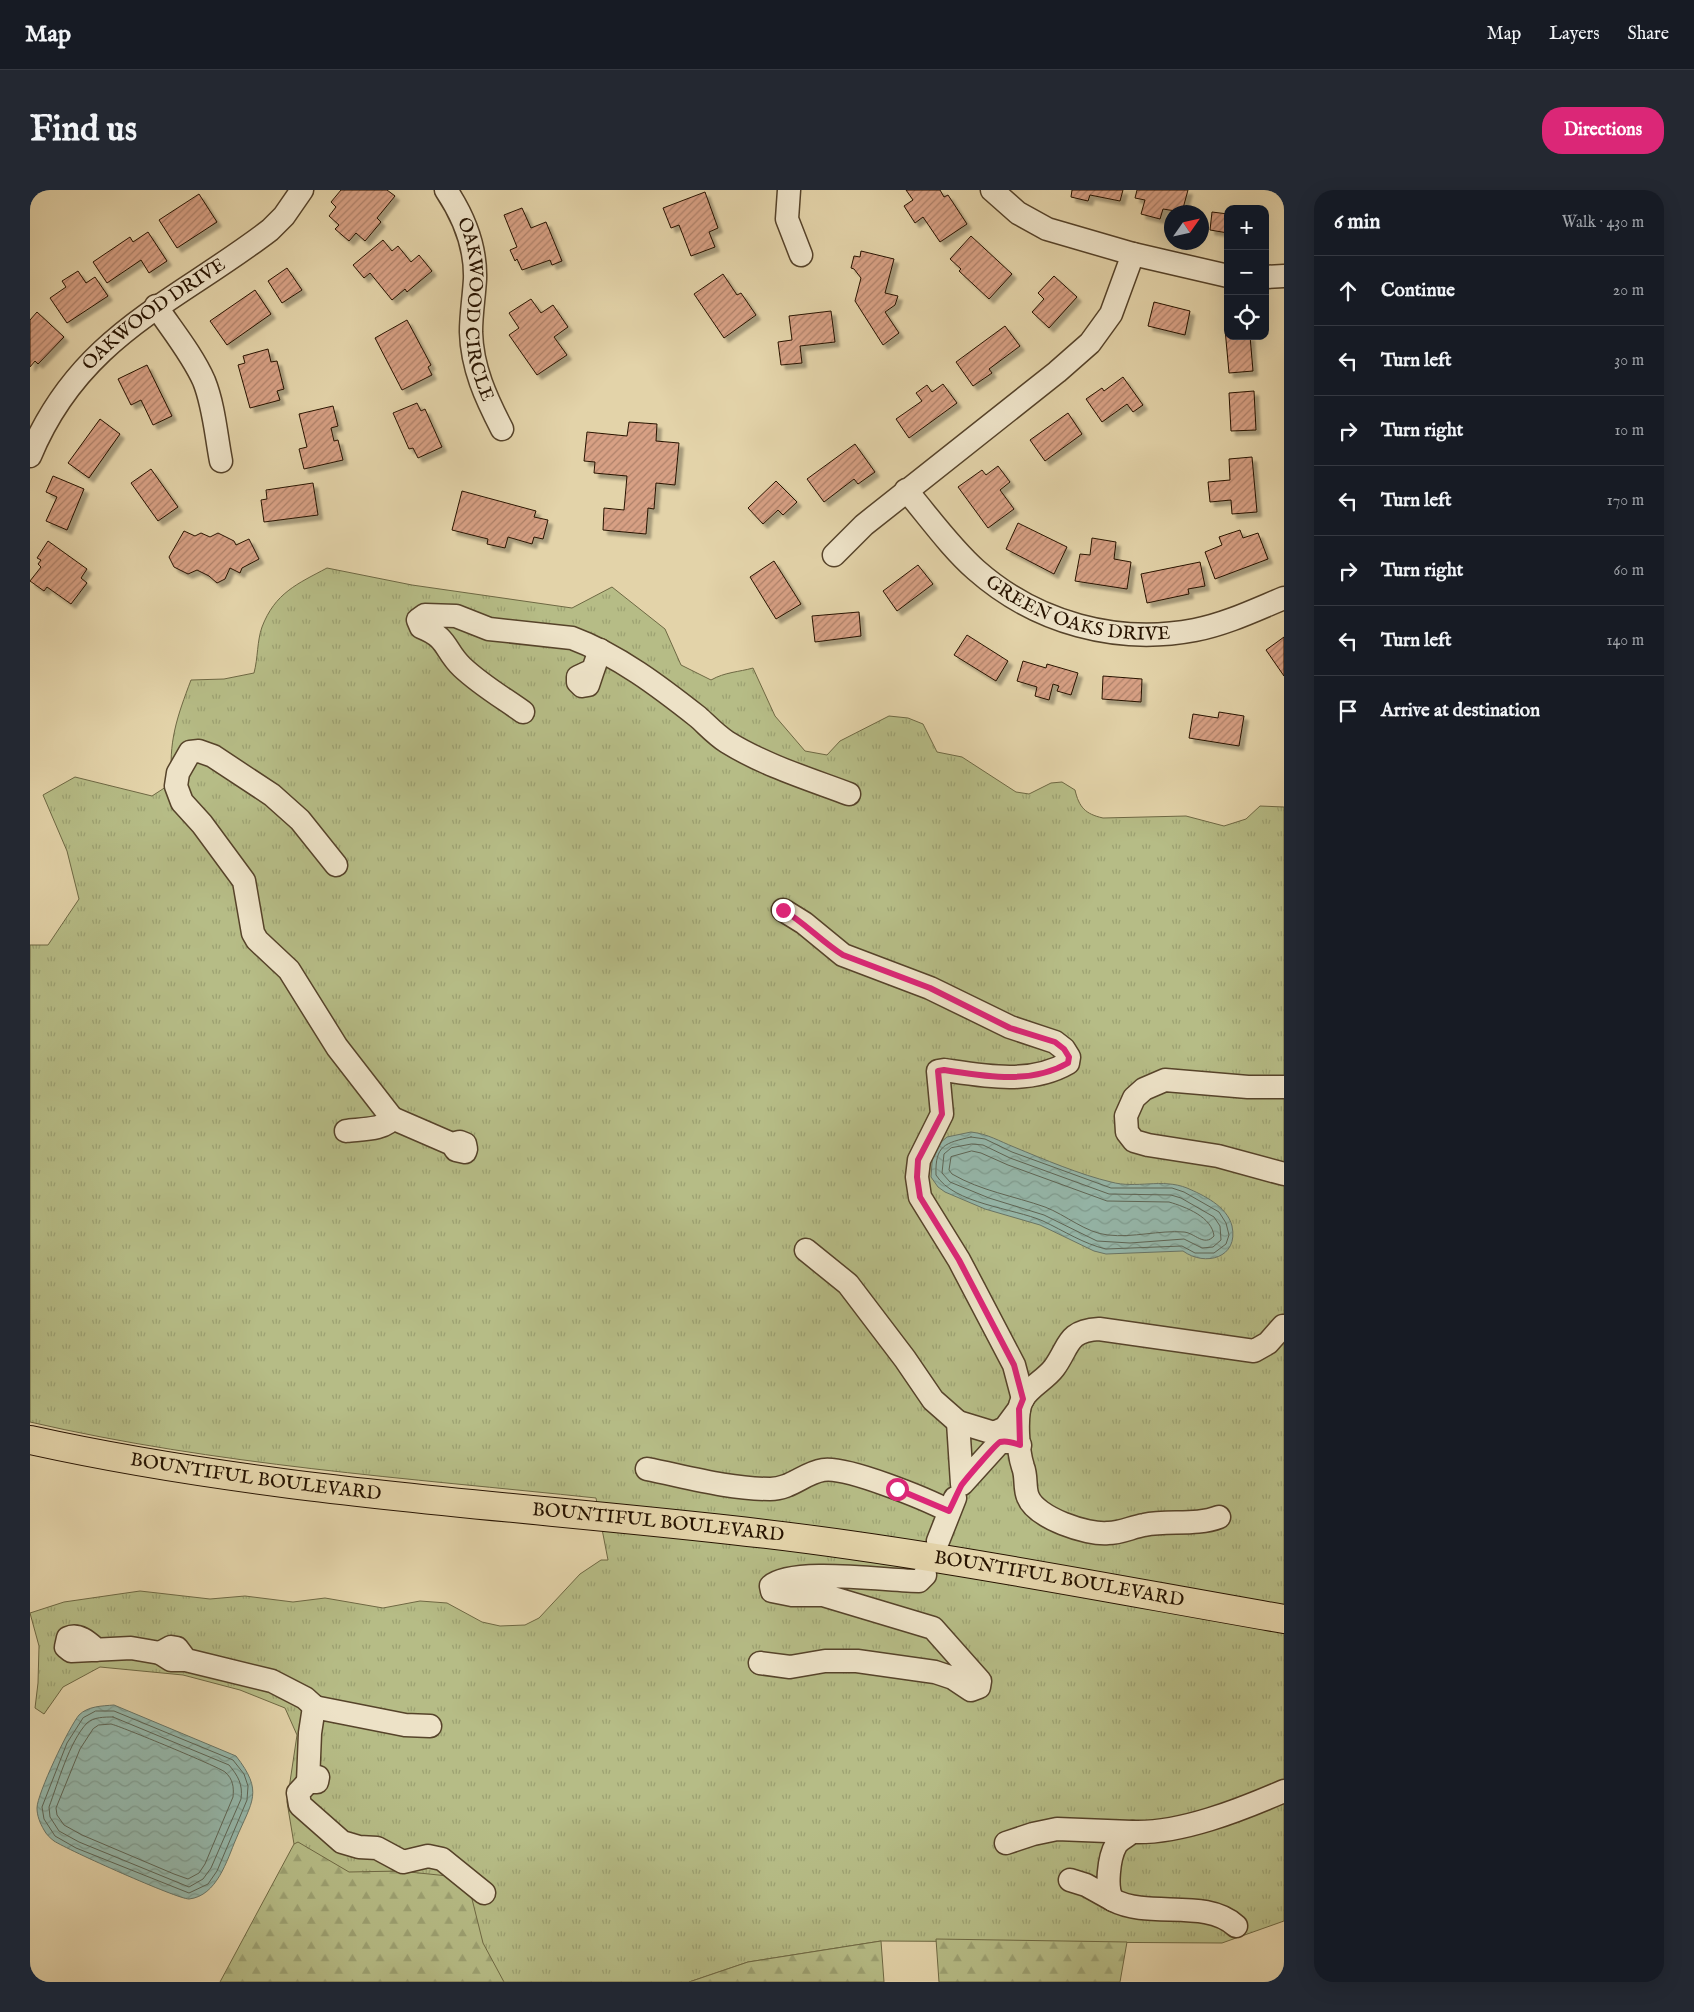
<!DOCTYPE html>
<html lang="en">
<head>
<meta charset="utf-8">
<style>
  :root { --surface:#171b24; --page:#242831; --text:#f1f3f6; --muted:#9ea1a6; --line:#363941; --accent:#db2777 }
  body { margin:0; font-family:"IM FELL English",serif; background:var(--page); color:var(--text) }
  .controls { position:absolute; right:15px; top:15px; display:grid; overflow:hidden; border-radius:10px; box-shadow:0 5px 20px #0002 }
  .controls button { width:45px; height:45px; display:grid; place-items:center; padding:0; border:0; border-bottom:1px solid var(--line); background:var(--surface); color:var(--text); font:25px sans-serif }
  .compass { position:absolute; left:1134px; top:15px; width:45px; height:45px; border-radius:50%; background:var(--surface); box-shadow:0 5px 20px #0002; rotate:56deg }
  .stop { position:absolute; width:15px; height:15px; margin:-11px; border:4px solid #db2777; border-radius:50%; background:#fff }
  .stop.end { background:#db2777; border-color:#fff; box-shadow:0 1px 5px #0008 }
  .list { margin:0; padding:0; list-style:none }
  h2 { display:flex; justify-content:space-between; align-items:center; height:65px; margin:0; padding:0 20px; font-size:21px }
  h2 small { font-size:16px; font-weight:400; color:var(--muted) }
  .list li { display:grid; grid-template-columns:32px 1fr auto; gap:15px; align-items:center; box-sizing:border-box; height:70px; padding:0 20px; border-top:1px solid var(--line) }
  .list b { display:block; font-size:19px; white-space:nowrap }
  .list em { font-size:16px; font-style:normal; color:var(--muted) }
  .icon { flex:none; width:28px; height:28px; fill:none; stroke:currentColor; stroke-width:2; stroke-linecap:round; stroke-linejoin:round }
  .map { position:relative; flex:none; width:1254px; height:1792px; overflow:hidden; border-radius:20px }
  header { display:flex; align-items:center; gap:30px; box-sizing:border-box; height:70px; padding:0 25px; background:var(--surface); border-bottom:1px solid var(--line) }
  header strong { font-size:24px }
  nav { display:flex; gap:28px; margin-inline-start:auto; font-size:18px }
  .intro { display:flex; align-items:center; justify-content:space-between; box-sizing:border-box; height:120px; padding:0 30px }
  h1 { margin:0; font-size:35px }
  .button { padding:12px 22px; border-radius:20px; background:var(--accent); color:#fff; font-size:18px; font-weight:700 }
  main { display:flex; gap:30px; padding:0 30px }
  aside { flex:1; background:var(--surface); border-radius:20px; box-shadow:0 5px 20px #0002 }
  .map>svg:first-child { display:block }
  .grass { fill:url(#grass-tufts); stroke:#6e6843 }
  .forest { fill:url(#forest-firs); stroke:#6e6843 }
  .water { fill:url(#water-waves); stroke:#697566 }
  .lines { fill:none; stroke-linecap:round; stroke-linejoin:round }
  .shore { stroke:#5e6555; stroke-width:1 }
  .building { fill:url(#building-hatch); stroke:#271300; filter:url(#shadow) }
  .minor-casing { stroke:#56432a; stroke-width:25 }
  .major-casing { stroke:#271300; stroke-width:30 }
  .minor { stroke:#ede2c7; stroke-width:22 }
  .major { stroke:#e3d3a9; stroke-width:28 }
  .route { stroke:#db2777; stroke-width:6 }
  .labels { text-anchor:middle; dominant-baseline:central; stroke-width:5; stroke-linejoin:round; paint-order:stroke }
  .street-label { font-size:19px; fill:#271300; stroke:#ede2c7 }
</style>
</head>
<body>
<header>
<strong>Map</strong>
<nav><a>Map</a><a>Layers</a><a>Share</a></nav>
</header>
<div class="intro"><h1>Find us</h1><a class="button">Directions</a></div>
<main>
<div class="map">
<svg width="1254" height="1792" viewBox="0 0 1254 1792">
  <defs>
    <pattern id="grass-tufts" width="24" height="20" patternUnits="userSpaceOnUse" patternTransform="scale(1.25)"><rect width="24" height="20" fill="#b6bc86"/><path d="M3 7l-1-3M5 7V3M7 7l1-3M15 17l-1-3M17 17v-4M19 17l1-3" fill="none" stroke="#9ca172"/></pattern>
    <pattern id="forest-firs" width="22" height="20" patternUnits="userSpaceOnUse" patternTransform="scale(1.25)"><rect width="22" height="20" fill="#b6bc86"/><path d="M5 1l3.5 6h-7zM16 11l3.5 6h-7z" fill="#9ca172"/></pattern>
    <pattern id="water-waves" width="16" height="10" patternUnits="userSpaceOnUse" patternTransform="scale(1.25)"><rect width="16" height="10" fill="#95b7aa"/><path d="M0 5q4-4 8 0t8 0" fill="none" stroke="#809c90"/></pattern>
    <pattern id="building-hatch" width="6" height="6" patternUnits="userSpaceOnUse" patternTransform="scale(1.25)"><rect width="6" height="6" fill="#d7a084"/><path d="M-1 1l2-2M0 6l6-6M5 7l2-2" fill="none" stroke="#ae816a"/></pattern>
    <filter id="shadow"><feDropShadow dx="4.5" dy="4.5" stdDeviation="1" flood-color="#0004"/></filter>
  </defs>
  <rect width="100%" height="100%" fill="#e3d3a9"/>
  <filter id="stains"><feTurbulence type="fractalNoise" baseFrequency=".004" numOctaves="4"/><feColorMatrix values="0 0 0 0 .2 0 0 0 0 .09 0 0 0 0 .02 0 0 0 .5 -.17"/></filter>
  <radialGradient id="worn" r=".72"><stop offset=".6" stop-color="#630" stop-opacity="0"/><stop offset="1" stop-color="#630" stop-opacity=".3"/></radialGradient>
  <path class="grass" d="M297 378 382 395 542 418 582 397 635 439 651 475 681 490C695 482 709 482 723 478L745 526 775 561 797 565 810 551 859 526 878 528 893 534 907 562 932 567 986 602 999 604 1021 593 1032 592 1045 600C1049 617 1055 624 1073 628L1156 626 1194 636 1216 629 1230 616 1254 617V1731L1192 1753 851 1751 718 1772 659 1792H467L370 1681 325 1683 310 1682 264 1654 257 1612 267 1545 255 1518 210 1500 153 1485 70 1477 33 1497 14 1524 5 1518 8 1493 9 1456 0 1423 34 1412 110 1401 180 1409 215 1406 263 1412 295 1408 353 1418 390 1411 417 1413 452 1432 470 1436 495 1435 509 1428 550 1384 571 1370H578L566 1308C377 1288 186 1275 0 1232V755H18L49 709 37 661 13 605 45 587 122 606 142 593C138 552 147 527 161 490L194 489 224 483C228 468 227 451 232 437 245 403 267 394 297 378Z"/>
  <path class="forest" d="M268 1652 319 1682 370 1681 418 1686 442 1709 453 1753 474 1792H190L264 1654Z
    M906 1749 1097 1752 1090 1792H909Z
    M851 1751 854 1792H659L718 1772Z"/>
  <path class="water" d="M941 942C958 944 969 951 984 957 1013 969 1051 985 1081 992 1106 999 1132 988 1157 998 1173 1005 1197 1016 1202 1036 1209 1068 1175 1077 1153 1061L1076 1064 1064 1061 1010 1035 955 1019 915 1002 908 997 901 987 903 959 917 947Z
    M84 1515 206 1566C234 1602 222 1611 206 1649 197 1670 187 1706 159 1709 147 1709 38 1660 24 1651 20 1648 16 1644 14 1640 10 1633 7 1626 7 1618 7 1604 39 1537 49 1525 58 1516 72 1516 84 1515Z"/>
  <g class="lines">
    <path class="shore" d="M941 947 955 949 982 962 1081 998H1142L1154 1002 1189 1022 1196 1033 1199 1045 1196 1054 1184 1063H1165L1152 1056 1076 1059C1054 1054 1034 1041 1013 1031 983 1018 924 1014 906 985 905 955 915 953 941 947Z
      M942 954 953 955 980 968 1079 1004 1141 1005 1151 1008 1184 1027 1190 1036 1191 1050 1183 1057 1172 1058 1154 1049 1100 1053 1067 1051 1014 1025 959 1008 920 992 912 983 914 964 921 958Z
      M942 961 951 963 978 975 1077 1011 1139 1012C1156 1017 1182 1027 1184 1046 1174 1057 1165 1043 1154 1042 1129 1040 1103 1048 1078 1045 1056 1043 1036 1025 1015 1017 984 1006 951 1001 922 984L919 980 921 967Z
      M66 1521H84L203 1570 214 1584 218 1596 217 1610 187 1681 178 1694 159 1703 46 1658 25 1646 14 1629 12 1617 37 1553 53 1528Z
      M83 1527 199 1575C208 1586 213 1594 211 1609L181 1678 173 1689 159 1697 49 1652 29 1641 20 1627 19 1617C28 1593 39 1552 57 1533 64 1527 74 1527 83 1527Z
      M69 1535C73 1535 77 1534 81 1534 90 1536 189 1577 195 1582 203 1589 204 1597 203 1607L175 1674 169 1683 158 1689 144 1684 52 1645 34 1635 27 1625 26 1618 50 1559 63 1539Z"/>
  </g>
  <path class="building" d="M311 0H357L365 6 347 28 351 32 335 51 326 43 319 51 305 39 309 35 299 26 306 17 301 12Z
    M876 0H910L914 7 918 5 937 34 910 52 893 27 885 33 874 16 883 10Z
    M1042 0H1093L1090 11 1060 5 1058 11 1041 7Z
    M1107 0H1158L1152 22 1133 19 1130 29 1111 24 1115 10 1105 8Z
    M675 2 688 38 679 42 685 57 661 66 649 35 641 38 633 18Z
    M169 4 187 32 147 58 129 30Z
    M492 18 501 38 516 32 532 71 522 75 520 70 492 80 487 69 485 71 480 60 487 57 474 25Z
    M1182 22 1198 24V43L1180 40Z
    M118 42 137 71 119 83 111 70 77 93 63 72 100 47 103 52Z
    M941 46 982 84 959 109 929 81 931 79 920 69Z
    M353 50 362 61 368 56 381 72 389 65 402 81 377 102 375 99 362 110 340 83 334 88 323 75Z
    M831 61 864 69 855 103 868 106 865 115 855 122 869 143 853 155 825 111 831 88 824 79 821 78 824 66 830 67Z
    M257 78 272 100 252 113 238 91Z
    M48 81 56 93 65 87 78 106 37 133 20 108 36 97 32 91Z
    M693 84 707 105 711 103 726 125 694 148 664 104Z
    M1024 86 1047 107 1019 138 1002 122 1014 109 1008 103Z
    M225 100 241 124 197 155 180 131Z
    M501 109 511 123 523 115 538 137 524 147 537 165 507 185 479 145 489 138 479 123Z
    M1124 112 1160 121 1155 145 1118 136Z
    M801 121 805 152 770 156 772 173 751 175 748 152 762 150 759 126Z
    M7 122 34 147 8 174 5 171 0 177V130Z
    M377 130 401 175 398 177 402 185 372 200 345 148Z
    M975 136 990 156 959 179 962 183 943 196 926 172Z
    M1195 139H1198V146H1220L1223 181 1199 183Z
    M238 159 241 172 247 171 254 199 247 201 250 210 220 218 208 175 215 173 213 166Z
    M117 175 142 226 123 235 111 210 101 215 88 189Z
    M1093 187 1113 215 1103 222 1097 214 1072 232 1056 209 1072 198 1074 201Z
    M913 194 927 213 879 248 866 229 892 211 886 203 897 195 902 202Z
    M1224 201 1226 240 1201 241 1199 203Z
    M387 213 391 221 395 219 412 257 388 268 383 258 379 259 363 223Z
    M303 216 308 236 301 238 304 251 308 250 313 270 274 279 269 259 277 257 269 224Z
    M1038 223 1052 244 1015 271 1000 250Z
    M70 229 90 244 59 288 38 273Z
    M599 232 627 234 626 251 649 253 645 295 626 293 624 319 618 318 616 344 573 340 574 318 594 320 597 286 564 283 565 272 554 271 557 242 597 246Z
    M825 254 845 282 828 294 824 289 794 312 777 289Z
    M1222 267 1227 322 1202 324 1201 310 1180 312 1178 292 1200 290 1199 269Z
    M968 276 980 292 970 300 984 319 958 338 928 297 952 280 956 285Z
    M121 279 148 317 128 331 101 293Z
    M23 286 54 299 37 340 16 331 27 307 16 302Z
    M746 291 767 312 753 325 748 320 733 334 718 318Z
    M283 293 288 325 234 332 231 310 237 309 236 300Z
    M432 301 506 321 504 327 518 330 513 349 504 347 502 354 478 347 475 358 457 354 458 349 422 340Z
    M988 333 1037 357 1024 384 976 359Z
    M1210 340 1213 348 1228 343 1238 369 1185 389 1175 362 1192 355 1189 347Z
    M154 341 165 346 171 343 180 347 188 343 204 351 206 355 219 349 229 369 212 378 210 383 200 378 195 389 187 393 179 386 167 380 158 384 144 377 139 367Z
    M1062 348 1086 352 1084 369 1101 372 1097 399 1045 391 1050 364 1060 365Z
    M18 351 57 379 51 388 57 393 41 414 17 397 14 401 0 391 11 377 8 374 11 370 7 368Z
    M744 371 771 414 746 429 720 387Z
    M1170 372 1175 396 1158 399 1159 404 1117 413 1111 384Z
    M888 375 903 394 867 421 853 401Z
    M829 422 831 446 785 452 782 426Z
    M937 445 978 471 966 491 924 465Z
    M1254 447V486L1236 460Z
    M993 471 1016 478 1017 474 1048 483 1041 505 1027 501 1029 496 1023 494 1019 510 1005 506 1007 497 987 491Z
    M1073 486 1112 489 1111 512 1072 509Z
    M1189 522 1214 526 1209 556 1159 548 1163 524 1188 528Z"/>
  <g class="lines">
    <defs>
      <g id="minor">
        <path id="s1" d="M416 0C434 27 446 56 445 89 444 107 441 124 441 142 442 178 456 208 472 239"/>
        <path d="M759 0 757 29 771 65"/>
        <path d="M962 0 988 23 1017 39 1103 64 1198 86"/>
        <path d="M1235 87 1254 86"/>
        <path d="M126 116C142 140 162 164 174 191 184 216 186 245 191 271"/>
        <path id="s2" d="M0 266C50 145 145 113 240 40L254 26 272 0"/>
        <path id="s3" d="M876 300C899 327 920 357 946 380 1006 433 1087 455 1165 440 1196 434 1225 420 1254 408"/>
        <path d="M804 365 834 335 1027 182 1060 153 1081 124 1103 64"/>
        <path d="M563 480 558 495 552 496 548 492V487L563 480 570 460"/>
        <path d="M493 522C472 507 451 495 432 477 414 460 419 448 391 437L388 430 395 425 426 426 459 439 542 448C588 465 630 497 668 527 677 535 686 545 697 552 734 575 779 589 819 604"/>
        <path d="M306 675 270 630 242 605 183 566 169 561 160 562 148 583 146 596 152 612 172 634 214 691 223 743 227 750 259 780 307 857 362 928"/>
        <path d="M753 720 774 733 813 765 900 798 980 837 1025 852 1034 859 1039 867 1038 873C1000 895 954 886 914 880L908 881 912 924 889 970 887 987 890 1007 929 1070 984 1175 993 1209"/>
        <path d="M1254 897H1218L1135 890 1114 899 1104 908 1096 926 1097 942 1104 951 1118 955 1188 966 1254 984"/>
        <path d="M316 941C329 939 356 940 362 928L422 954 430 952 435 954 436 959 435 962 426 960 422 954"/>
        <path d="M776 1060 818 1094 875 1169 903 1210 928 1232"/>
        <path d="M989 1219 975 1238 964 1243 928 1232 932 1294 970 1252H981L990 1255"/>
        <path d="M617 1279C657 1287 699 1299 740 1299 761 1299 774 1283 793 1280 816 1276 896 1309 919 1321"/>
        <path d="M1189 1327C1166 1336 1139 1330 1114 1335 1102 1337 1091 1343 1078 1343 1057 1345 1006 1328 998 1307 994 1298 997 1287 993 1277 988 1262 985 1225 992 1210 999 1197 1015 1190 1024 1178 1040 1156 1036 1141 1069 1139L1224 1161 1238 1153 1253 1136"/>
        <path d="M908 1351 925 1308"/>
        <path d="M67 1460C59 1453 49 1443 38 1448L36 1457 41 1461 101 1458 130 1463"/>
        <path d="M156 1470 147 1458 141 1457 130 1463 141 1470H156L242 1491 275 1508 285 1517"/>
        <path d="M730 1473 760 1477 795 1471H827L905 1482 923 1488 941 1500 949 1497 950 1491 903 1438 793 1405H762L742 1401 741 1396C762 1377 859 1391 889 1391L895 1385"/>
        <path d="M288 1587 287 1592H278L280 1543 284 1517 375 1535 400 1536"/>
        <path d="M278 1592 268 1603 270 1615 312 1652 329 1657 347 1658 373 1672 398 1666 412 1669 454 1703"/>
        <path d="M976 1653 1003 1644 1027 1639 1102 1642"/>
        <path d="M1040 1690 1056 1695 1083 1710C1075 1699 1079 1667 1086 1655 1089 1650 1097 1646 1102 1642 1150 1644 1210 1620 1254 1601"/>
        <path d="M1083 1710C1119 1729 1176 1708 1206 1736"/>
      </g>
      <g id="major">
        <path id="s4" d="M0 1250C230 1301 467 1314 701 1340 886 1360 1070 1397 1254 1429"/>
      </g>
    </defs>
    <use href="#minor" class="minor-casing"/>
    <use href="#major" class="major-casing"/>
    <use href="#minor" class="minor"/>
    <use href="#major" class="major"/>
  </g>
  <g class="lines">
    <path class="route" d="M753 720C775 733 792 752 813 765L900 798 980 838 1025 852 1034 859 1039 867 1038 873C1000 895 954 886 914 880L908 881 912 924 888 970 887 987 890 1007 929 1070 984 1175 993 1209 989 1219 990 1255C984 1253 977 1250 970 1252 967 1253 934 1291 931 1296 927 1304 923 1313 919 1321L867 1299"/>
  </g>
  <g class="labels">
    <g class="street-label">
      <text stroke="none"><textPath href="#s1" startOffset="126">OAKWOOD CIRCLE</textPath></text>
      <text stroke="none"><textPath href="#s2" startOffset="192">OAKWOOD DRIVE</textPath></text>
      <text stroke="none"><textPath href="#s3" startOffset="219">GREEN OAKS DRIVE</textPath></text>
      <text stroke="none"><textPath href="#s4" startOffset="229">BOUNTIFUL BOULEVARD</textPath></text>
      <text stroke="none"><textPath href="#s4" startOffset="634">BOUNTIFUL BOULEVARD</textPath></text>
      <text stroke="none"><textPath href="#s4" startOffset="1039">BOUNTIFUL BOULEVARD</textPath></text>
    </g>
  </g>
  <rect width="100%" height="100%" filter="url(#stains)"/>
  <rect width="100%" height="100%" fill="url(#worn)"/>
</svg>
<div class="controls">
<button>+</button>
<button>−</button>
<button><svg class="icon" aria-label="locate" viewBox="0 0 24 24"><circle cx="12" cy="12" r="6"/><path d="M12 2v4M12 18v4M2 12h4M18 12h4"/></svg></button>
</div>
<svg class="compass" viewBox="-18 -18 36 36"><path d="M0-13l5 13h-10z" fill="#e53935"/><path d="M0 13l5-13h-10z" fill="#9ea1a6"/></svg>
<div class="stop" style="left:867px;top:1299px"></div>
<div class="stop end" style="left:753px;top:720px"></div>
</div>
<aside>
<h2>6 min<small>Walk · 430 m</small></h2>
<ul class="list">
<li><svg class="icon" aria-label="ahead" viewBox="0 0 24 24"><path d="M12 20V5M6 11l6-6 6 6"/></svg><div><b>Continue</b></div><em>20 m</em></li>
<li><svg class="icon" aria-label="left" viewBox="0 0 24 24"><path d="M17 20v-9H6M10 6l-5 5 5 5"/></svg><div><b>Turn left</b></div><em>30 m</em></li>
<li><svg class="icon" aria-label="right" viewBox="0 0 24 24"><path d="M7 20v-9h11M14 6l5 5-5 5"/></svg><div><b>Turn right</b></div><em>10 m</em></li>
<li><svg class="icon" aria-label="left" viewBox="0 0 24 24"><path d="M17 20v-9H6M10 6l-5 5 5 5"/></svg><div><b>Turn left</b></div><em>170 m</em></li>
<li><svg class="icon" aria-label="right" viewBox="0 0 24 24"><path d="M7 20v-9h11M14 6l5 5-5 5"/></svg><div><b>Turn right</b></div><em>60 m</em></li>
<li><svg class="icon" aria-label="left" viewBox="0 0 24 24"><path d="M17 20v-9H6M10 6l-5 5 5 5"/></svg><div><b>Turn left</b></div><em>140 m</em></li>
<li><svg class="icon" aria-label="arrive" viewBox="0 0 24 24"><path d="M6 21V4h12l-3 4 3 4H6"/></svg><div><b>Arrive at destination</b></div></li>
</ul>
</aside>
</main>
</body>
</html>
